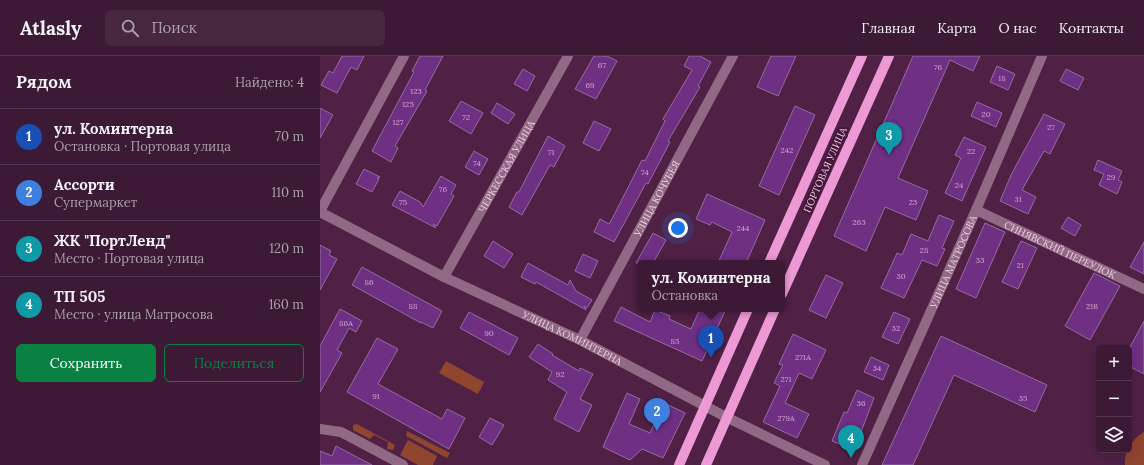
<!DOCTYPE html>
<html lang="ru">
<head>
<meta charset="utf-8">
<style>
  :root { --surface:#3c1934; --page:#472640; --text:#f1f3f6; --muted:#aca0ac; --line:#55384f; --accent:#0b8043 }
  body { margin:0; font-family:Lora,serif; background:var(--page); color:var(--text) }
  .controls { position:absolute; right:12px; bottom:12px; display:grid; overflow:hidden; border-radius:6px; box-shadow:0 4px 16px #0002 }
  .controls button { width:36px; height:36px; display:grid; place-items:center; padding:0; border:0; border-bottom:1px solid var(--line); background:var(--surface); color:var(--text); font:20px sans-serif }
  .you { position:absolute; left:358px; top:172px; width:14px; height:14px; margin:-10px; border:3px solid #fff; border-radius:50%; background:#1a73e8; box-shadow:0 0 0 6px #1a73e833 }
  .badge { display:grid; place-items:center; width:26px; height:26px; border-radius:50%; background:var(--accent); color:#fff; font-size:13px; font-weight:700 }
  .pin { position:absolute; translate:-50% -33px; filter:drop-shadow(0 1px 2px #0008) }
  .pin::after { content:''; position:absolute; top:21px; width:14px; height:12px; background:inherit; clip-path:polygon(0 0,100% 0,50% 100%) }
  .popup { position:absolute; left:317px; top:204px; width:148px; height:52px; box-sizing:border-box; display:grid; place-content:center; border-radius:6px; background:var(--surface); filter:drop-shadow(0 1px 3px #0005); font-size:13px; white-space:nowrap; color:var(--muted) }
  .popup b { font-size:15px; color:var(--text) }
  .popup::after { content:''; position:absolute; left:50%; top:100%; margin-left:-8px; border:8px solid transparent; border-top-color:var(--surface) }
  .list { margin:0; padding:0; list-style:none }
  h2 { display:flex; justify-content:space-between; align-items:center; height:52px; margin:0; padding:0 16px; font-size:17px }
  h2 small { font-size:13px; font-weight:400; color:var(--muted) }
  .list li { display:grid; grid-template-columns:26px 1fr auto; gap:12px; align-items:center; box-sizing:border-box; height:56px; padding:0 16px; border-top:1px solid var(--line) }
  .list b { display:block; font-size:15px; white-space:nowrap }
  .list p { margin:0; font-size:13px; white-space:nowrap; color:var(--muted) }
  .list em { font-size:13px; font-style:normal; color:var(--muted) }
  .actions { display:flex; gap:8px; padding:12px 16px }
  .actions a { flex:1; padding:9px 0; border:1px solid var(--accent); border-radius:6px; text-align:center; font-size:14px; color:var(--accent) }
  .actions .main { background:var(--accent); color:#fff }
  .icon { flex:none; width:22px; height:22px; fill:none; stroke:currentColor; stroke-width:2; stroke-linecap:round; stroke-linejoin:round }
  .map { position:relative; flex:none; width:824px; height:409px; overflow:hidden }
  header { display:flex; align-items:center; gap:24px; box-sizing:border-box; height:56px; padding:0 20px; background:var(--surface); border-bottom:1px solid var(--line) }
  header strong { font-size:19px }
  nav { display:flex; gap:22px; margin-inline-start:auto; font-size:14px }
  .search { width:280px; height:36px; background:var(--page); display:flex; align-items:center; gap:10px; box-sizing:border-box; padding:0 14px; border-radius:6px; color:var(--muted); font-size:15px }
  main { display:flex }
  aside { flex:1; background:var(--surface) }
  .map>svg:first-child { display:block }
  .green { fill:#90452e }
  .building { fill:#6f2f83; stroke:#936da0 }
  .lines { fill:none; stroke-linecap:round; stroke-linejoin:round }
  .minor { stroke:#916985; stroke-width:10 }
  .major { stroke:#ec99d5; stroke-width:10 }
  .labels { text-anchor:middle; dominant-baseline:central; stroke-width:4; stroke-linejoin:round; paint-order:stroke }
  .number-label { font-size:8px; fill:#cea7cc }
  .street-label { font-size:10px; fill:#eecfe4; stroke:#45163a }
</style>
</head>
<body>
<header>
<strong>Atlasly</strong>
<div class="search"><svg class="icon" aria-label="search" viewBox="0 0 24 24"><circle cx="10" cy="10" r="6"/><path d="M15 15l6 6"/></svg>Поиск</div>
<nav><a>Главная</a><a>Карта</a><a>О нас</a><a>Контакты</a></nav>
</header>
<main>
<aside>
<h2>Рядом<small>Найдено: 4</small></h2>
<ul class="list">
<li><span class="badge" style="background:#1a4fb4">1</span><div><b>ул. Коминтерна</b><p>Остановка · Портовая улица</p></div><em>70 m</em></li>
<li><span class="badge" style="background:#3f7fe0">2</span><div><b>Ассорти</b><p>Супермаркет</p></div><em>110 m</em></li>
<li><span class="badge" style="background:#0f9aa8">3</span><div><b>ЖК &quot;ПортЛенд&quot;</b><p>Место · Портовая улица</p></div><em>120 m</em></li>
<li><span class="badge" style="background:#0f9aa8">4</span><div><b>ТП 505</b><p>Место · улица Матросова</p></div><em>160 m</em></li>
</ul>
<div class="actions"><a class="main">Сохранить</a><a>Поделиться</a></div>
</aside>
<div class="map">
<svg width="824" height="409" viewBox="0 0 824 409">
  <rect width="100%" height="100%" fill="#502145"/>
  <path class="green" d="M126 305 164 326 158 338 119 317Z
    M37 368 75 389 73 394 67 393 68 386 54 379 50 383 33 374V369Z
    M87 375 130 397 127 402 86 380Z
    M824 376V409H805C804 395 812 383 824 376Z
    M88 384 117 400 113 409H98L80 399Z"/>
  <path class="building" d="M22 0H44L37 14 31 11 17 37 1 29 9 15 13 17Z
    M100 0H123L105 34 107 35 75 90 78 92 71 106 52 95 94 16 92 15Z
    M274 0H287L297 5 276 43 255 33Z
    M369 0H380L391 6 378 30 380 31 348 85 350 86 328 128 326 127 294 186 274 176 280 163 289 168 292 163 322 104 325 105 345 65 343 63 372 14 364 10Z
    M451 0H476L458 40 437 31Z
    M593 0H660L653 15 630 4 578 122 608 135 596 164 565 151 546 195 514 180Z
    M677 10 695 18 688 34 670 26Z
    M203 13 215 20 207 35 194 28Z
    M746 13 764 22 758 34 740 25Z
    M141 45 163 57 151 78 129 65Z
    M657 46 682 57 676 71 651 60Z
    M177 47 195 58 188 68 171 57Z
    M475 50 495 59 459 139 439 130Z
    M0 52 13 59 0 82Z
    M724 58 745 68 730 98 724 95 702 134 716 141 708 158 680 145 692 117Z
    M274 65 291 73 279 95 263 87Z
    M228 80 245 90 234 111 230 109 202 159 189 151 197 136H199Z
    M644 81 666 91 642 145 625 137 641 102 635 99Z
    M154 95 168 103 159 119 145 111Z
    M778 104 802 115 798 124 802 126 797 138 779 129 784 118 774 114Z
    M44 113 60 121 57 122 59 123 52 136 36 128Z
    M121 120 136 129 131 138 134 140 117 170 113 168 116 172 72 149 80 135 100 146 103 151Z
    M387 138 445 164 426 207H398L412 176 392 166 390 169 376 163Z
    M619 159 634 165 622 192 625 193 617 210 602 204 584 242 561 232 577 197 582 199 591 178 608 185Z
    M748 161 761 169 755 180 741 172Z
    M665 167 685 176 656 242 636 233Z
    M333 177 346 184 333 207H316Z
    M173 185 193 198 184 212 164 200Z
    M701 185 717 192 698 233 682 226Z
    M824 186V218L810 211Z
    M0 189 11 195 9 199 17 203 0 234Z
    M263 198 278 205 270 222 255 215Z
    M208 207 248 229 250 224 256 235 272 244 267 252 264 250 266 254 216 226 215 228 201 221Z
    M42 211 122 255 113 272 101 266V267L32 229Z
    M774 217 800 230 770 284 745 270Z
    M506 219 523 227 506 262 489 254Z
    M301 251 330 266 335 254 350 260 349 263 371 273 380 253H406L382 305 294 265Z
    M20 253 42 265 36 276 29 272 17 294 22 297 0 336V290Z
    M149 256 198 282 189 299 140 272Z
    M574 256 590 263 578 288 562 281Z
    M824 265V318L809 310V293Z
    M473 278 506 294 492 323 479 317 465 347 489 358 477 382 443 366 460 330 454 327 463 309 459 308Z
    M621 280 727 329 715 356 634 319 593 409H562Z
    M57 282 78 293 58 328 122 363 127 353 145 362 129 393 27 336Z
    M218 288 233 298 232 299 259 315 260 312 273 318 260 343 272 349 259 376 234 363 247 336 228 324 232 316 209 301Z
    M551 301 569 309 563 324 544 316Z
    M537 334 554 342 534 394 512 385 524 356 527 357Z
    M307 337 320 343 309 368 330 377 344 347 365 357 343 402 322 393 310 404 283 391Z
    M170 362 184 369 172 389 159 381Z
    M16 390 52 409H0V395L12 400Z"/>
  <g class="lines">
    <g class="minor">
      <path id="s1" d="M656 154 824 233"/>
      <path d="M0 155 84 0"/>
      <path id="s2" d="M0 156 124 221 260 284 406 361 505 409"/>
      <path id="s3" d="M124 221 248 0"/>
      <path id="s4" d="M260 284 413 0"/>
      <path d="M0 373 21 376 83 409"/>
      <path id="s5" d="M542 409 656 154 722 0"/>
    </g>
    <path class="major" d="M449 207 542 0
      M462 238 569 0
      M359 409 428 253
      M386 409 455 253"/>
  </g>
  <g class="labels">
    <g class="number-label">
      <text x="282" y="9">67</text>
      <text x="618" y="11">76</text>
      <text x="682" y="22">18</text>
      <text x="270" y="29">69</text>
      <text x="96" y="35">123</text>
      <text x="88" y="48">125</text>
      <text x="666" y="58">20</text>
      <text x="146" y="61">72</text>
      <text x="78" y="66">127</text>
      <text x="731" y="71">27</text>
      <text x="467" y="94">242</text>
      <text x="651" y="95">22</text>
      <text x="231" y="96">71</text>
      <text x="157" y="107">74</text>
      <text x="325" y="116">74</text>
      <text x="791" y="121">29</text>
      <text x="639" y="129">24</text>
      <text x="123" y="133">76</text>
      <text x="698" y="143">31</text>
      <text x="83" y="146">75</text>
      <text x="593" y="146">23</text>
      <text x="539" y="166">263</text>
      <text x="423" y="172">244</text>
      <text x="604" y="194">28</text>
      <text x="660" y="204">33</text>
      <text x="700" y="209">21</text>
      <text x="581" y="220">30</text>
      <text x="49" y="226">86</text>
      <text x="93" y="250">88</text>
      <text x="772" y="250">21В</text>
      <text x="26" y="267">86А</text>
      <text x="576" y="272">32</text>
      <text x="169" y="277">90</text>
      <text x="355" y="285">85</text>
      <text x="483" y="301">271А</text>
      <text x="557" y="312">34</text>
      <text x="240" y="318">92</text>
      <text x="466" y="323">271</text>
      <text x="56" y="340">91</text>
      <text x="703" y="342">35</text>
      <text x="541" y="347">36</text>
      <text x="466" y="362">279А</text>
    </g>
    <g class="street-label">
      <text stroke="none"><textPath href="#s3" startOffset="127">ЧЕРКЕССКАЯ УЛИЦА</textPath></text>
      <text transform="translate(505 114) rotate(-66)">ПОРТОВАЯ УЛИЦА</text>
      <text stroke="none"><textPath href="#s4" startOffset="161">УЛИЦА КОЧУБЕЯ</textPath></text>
      <text stroke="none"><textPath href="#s1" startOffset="93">СИНЯВСКИЙ ПЕРЕУЛОК</textPath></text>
      <text stroke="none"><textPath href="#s5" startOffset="223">УЛИЦА МАТРОСОВА</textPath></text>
      <text stroke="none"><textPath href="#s2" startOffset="282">УЛИЦА КОМИНТЕРНА</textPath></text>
    </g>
  </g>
</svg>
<div class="controls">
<button>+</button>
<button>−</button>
<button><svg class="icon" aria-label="layers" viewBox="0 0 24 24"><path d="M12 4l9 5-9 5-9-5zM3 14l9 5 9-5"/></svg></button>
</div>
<div class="you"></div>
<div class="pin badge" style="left:391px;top:302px;background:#1a4fb4">1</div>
<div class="popup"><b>ул. Коминтерна</b>Остановка</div>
<div class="pin badge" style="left:337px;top:375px;background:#3f7fe0">2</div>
<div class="pin badge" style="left:569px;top:99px;background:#0f9aa8">3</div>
<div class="pin badge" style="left:531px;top:402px;background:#0f9aa8">4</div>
</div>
</main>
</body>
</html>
